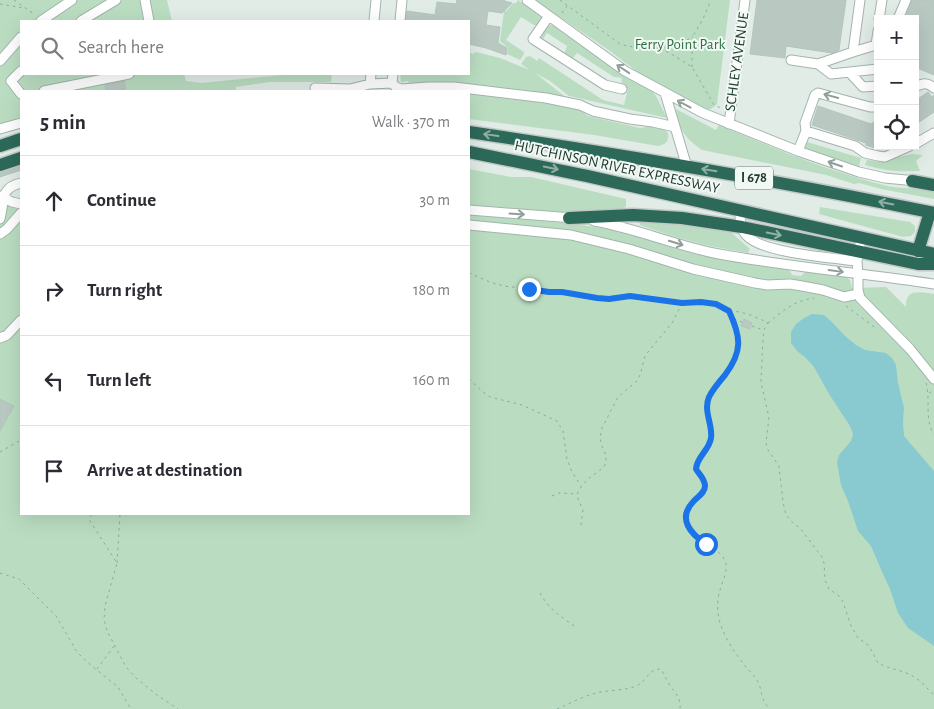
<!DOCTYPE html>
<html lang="en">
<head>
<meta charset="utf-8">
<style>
  :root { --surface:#fff; --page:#f2f2f3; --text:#2b2b33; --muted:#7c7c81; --line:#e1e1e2 }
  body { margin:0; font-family:"Alegreya Sans",sans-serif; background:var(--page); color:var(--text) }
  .controls { position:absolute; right:15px; top:15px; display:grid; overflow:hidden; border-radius:0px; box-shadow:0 5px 20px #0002 }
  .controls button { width:45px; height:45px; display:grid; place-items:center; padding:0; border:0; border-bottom:1px solid var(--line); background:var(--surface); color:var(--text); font:25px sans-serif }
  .stop { position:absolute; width:15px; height:15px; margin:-11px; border:4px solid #1a73e8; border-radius:50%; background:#fff }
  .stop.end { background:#1a73e8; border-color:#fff; box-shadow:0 1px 5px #0008 }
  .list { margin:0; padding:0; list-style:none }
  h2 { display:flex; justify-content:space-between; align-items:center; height:65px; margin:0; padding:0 20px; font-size:21px }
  h2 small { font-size:16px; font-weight:400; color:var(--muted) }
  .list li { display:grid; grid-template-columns:32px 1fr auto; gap:15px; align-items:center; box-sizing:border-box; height:90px; padding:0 20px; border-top:1px solid var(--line) }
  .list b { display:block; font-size:19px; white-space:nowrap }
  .list em { font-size:16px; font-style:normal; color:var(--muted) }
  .icon { flex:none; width:28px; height:28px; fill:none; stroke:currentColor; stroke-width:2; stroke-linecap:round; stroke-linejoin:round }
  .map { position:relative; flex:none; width:934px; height:709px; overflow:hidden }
  .search { position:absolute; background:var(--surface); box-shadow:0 5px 20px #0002; left:20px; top:20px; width:450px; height:55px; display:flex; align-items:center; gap:12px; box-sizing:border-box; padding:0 18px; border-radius:0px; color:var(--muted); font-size:19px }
  .panel { position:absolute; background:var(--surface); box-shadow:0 5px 20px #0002; left:20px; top:90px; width:450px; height:425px; border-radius:0px }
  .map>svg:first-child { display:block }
  .green { fill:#baddc1 }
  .water { fill:#89cad1 }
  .building { fill:#b9c9c2; stroke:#b3c5bd }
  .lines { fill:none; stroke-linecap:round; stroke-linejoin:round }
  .minor-casing { stroke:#a4b4ad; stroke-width:11 }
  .highway-casing { stroke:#c1c8c6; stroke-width:15 }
  .path { stroke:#81af9e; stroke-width:1; stroke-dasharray:2.5 4; stroke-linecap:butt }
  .minor { stroke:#fff; stroke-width:9 }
  .highway { stroke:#2d6959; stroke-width:12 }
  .oneway { stroke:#909e9a }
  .oneway2 { stroke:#90b0a6 }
  .route { stroke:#1a73e8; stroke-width:6 }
  .labels { text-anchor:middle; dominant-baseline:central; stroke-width:4; stroke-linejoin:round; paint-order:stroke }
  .shield { fill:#f2f8f4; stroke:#60746e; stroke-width:1 }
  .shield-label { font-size:14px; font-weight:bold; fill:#213c34 }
  .park-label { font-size:15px; fill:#2b7343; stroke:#f2f8f4 }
  .street-label { font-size:15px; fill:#213c34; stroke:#f2f8f4 }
</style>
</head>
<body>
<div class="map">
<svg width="934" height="709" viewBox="0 0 934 709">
  <rect width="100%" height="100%" fill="#e1ece6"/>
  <path class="green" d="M0 0H167L172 21H21V74H184L186 81 202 83 292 74H332L331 82H270L236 87V91H21V118H17L16 120 0 125Z
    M518 0 540 14 542 18 538 25H534L521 17 506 40 524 52V54L520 60 507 54 508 48 500 41 504 11H506L513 3H516Z
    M535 0H730L717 104 711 109H704L644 77 610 51Z
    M551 25 557 26 632 79 652 91 656 96 667 118 569 96 550 81 535 73 567 98 478 86 438 82 409 83 408 81 401 82 400 74H469V52L473 54 476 52 500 58 530 70 521 64 526 57 530 56 537 61 539 58 603 100 624 105 628 89C623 86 621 85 622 78L614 77 577 53 573 58 564 54 567 46 547 33 543 39H541V38L548 26Z
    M469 93 553 104 580 110 588 116 640 128 652 126 663 128 668 133C669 141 666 145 658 146L594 135 469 119Z
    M676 109 716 130 719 125C774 148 830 172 888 186 903 189 919 188 934 191V199L881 189 859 183 854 184 826 175 702 150C685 138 679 130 676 109Z
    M807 142 861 158 859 166 805 149Z
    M913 154 923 155 916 161 920 171C899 172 885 171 865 165L867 160 880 162 898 157Z
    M469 169 511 177H531L626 199V206L622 211 561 212 469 205Z
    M0 202 8 206 21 210V514H469V215C518 220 568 221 617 231 644 236 668 248 694 254 724 261 755 264 785 268L790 271 792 275 801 276 805 272 845 276 850 280 852 288 886 287 906 307C905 288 920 292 934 294V709H0Z
    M820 207 910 222 915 226V232L911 236 903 237 819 214Z
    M639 221H657L726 228 750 249 748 253 705 245 669 235 640 225Z"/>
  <path class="water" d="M812 314 824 315 832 322 845 336 856 345 865 350 886 353 892 358 896 365 898 383 904 408 903 422 904 436 934 471V646L908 628 898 613 890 589 883 574 871 546 858 531 848 501 841 485 837 462 839 455 851 441 853 434 850 426 829 394 814 367 806 358 798 352 791 343V332L796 324 804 318Z"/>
  <path class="building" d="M457 0H505L504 1 512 3 502 13 488 11 486 25 500 27 498 43 507 48 506 55 486 48 469 44V21H406L407 11 435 15 437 2 456 4Z
    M757 0H846L839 50 832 53 786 46 785 58 750 54Z
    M912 0H934V75L915 67V39L920 27 915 24V19H905Z
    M124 81 126 89 106 91 105 85Z
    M928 92 932 97 934 95V112L915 125V101Z
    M818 106 871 124 878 120V149L866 145V143L812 125Z
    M21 166V170L0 177V173Z
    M744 319 752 323 750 329 741 326Z
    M0 399 14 406 0 431Z"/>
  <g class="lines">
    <defs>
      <path id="minor" d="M145 0 149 21
        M527 0 625 71 703 113 798 151 859 172 885 178 916 181
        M549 16 533 39 605 85 622 89
        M879 19 882 0
        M898 19 906 0
        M41 21 72 0
        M81 21 116 0
        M374 21 376 0
        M400 21 402 0
        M853 52 876 45 878 31
        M791 60 818 64 853 52 860 0
        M0 61 21 37
        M818 64 831 74 878 69
        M21 71 11 81 21 94
        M850 73 863 87 878 86
        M393 74 392 83 396 87 401 89 429 87H454L546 98 580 105 593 111 630 119 653 122 675 127
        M370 84 371 74
        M915 87C923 83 927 82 934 88
        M315 88 350 89 370 84 392 83
        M44 91 129 74
        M665 93 687 167
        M729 124 745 0
        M0 129 21 123
        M806 131 855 146 865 153 878 156 885 157 910 146
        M915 144 934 133
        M798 151 806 131 805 123 815 95 818 93 870 107H878
        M0 196 12 202 21 204
        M469 210 573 218
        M740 210C740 220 740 229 747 236 763 253 832 258 857 261
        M0 219C5 199 0 188 21 183
        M594 221C636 228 676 246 719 254 790 267 862 273 934 284
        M469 225 571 235 629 249 693 269 755 283 767 285 790 284 802 286 823 290 844 297 858 294
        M0 234 7 229 21 213
        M861 239 857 261 858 274V290L860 298 910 349 934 379
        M0 338 7 335 21 320"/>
      <path id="highway" d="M469 132C625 155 780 181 934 213
        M0 146 21 139
        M469 152 587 176 934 254
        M0 165 21 158
        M912 181 934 185
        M569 218 633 215 682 218 742 227 918 264H934
        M918 251 930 212"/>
    </defs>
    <use href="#minor" class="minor-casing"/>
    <use href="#highway" class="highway-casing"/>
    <path class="path" d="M14 0 34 14
      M560 0 620 44C639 49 652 50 671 46 679 44 686 42 693 36
      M0 4 23 8
      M562 13 567 6
      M660 49 668 52 692 67 714 105 721 108
      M692 67V42L693 36 703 19 711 0
      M469 273C478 276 487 282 497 284 505 287 514 287 523 288 532 289 541 291 549 292 554 293 559 292 564 293 576 294 587 298 598 299 610 299 621 296 632 296 648 297 664 300 681 303 696 305 715 299 728 310 735 316 738 338 738 346 737 368 715 379 708 398 703 412 713 425 711 439 709 451 697 457 696 469 699 474 705 479 705 485 707 496 685 503 686 521 689 542 717 543 725 561 729 570 722 581 720 590 718 597 717 605 718 613 720 632 734 652 746 667 750 672 755 676 758 682 763 692 760 700 770 709
      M846 306 877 329
      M730 311C742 311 757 317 768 323L764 330 763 338 761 383 769 417 766 443 768 450 779 466 783 502 786 515 793 523 800 528 822 557 824 563 825 580 829 589 839 596 843 602 851 626 858 638 867 644 870 648 878 663 884 666 904 672 911 675 920 681 934 695
      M734 319 742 322
      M768 323C782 311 796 300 814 298
      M752 326 763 330
      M469 379 483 392 490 397 522 405 557 421 563 431 567 459 572 472 581 486
      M926 383C931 400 924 420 934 434
      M929 393 934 390
      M0 452 21 440
      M552 496 559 493 576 494
      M91 514 90 521 117 563 105 606 104 619 107 631 126 667 136 678 157 695 178 709
      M581 525 583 510 578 499 577 494 581 487 588 479 604 467 606 462V455L602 446 600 438 602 428 618 397 637 381 640 375 645 356 652 347 672 323 682 304
      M117 563 120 514
      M0 573 19 579 56 616 77 652 87 662 118 687 131 709
      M540 593C549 610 562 617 577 628
      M97 669 114 646
      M557 709C571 703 585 695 601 692 612 690 627 690 636 686 648 681 647 669 661 669 664 674 666 679 669 684 675 694 681 696 680 709"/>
    <use href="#minor" class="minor"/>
    <use href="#highway" class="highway"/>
  </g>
  <defs><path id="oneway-shaft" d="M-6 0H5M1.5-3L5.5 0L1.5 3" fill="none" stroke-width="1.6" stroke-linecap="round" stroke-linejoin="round" transform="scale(1.25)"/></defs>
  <g class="oneway">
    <use href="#oneway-shaft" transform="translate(623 69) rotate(-146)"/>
    <use href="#oneway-shaft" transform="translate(831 96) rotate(-165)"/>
    <use href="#oneway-shaft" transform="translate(684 104) rotate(-152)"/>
    <use href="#oneway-shaft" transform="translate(835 164) rotate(-161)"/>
    <use href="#oneway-shaft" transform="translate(517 214) rotate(4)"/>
    <use href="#oneway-shaft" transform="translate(676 243) rotate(17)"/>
    <use href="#oneway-shaft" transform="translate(836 271) rotate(8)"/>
  </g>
  <g class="oneway2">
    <use href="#oneway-shaft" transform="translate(491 135) rotate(-172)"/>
    <use href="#oneway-shaft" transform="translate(551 168) rotate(12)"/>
    <use href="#oneway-shaft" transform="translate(709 170) rotate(-171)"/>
    <use href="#oneway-shaft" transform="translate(886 203) rotate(-169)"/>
    <use href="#oneway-shaft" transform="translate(774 234) rotate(12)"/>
  </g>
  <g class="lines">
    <path class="route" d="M529 289 549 292H562L597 298 609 299 630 296 682 303 701 302 716 304 729 311C741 337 743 351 725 375 719 382 713 389 709 397 703 411 713 425 711 438 709 451 697 456 696 469 699 474 705 479 705 486 705 493 697 497 693 502 677 519 691 534 706 544"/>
  </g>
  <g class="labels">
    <rect class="shield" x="735" y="166.5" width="38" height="23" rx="4"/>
    <g class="shield-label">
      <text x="754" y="178">I 678</text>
    </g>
    <g class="park-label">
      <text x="680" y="44">Ferry Point Park</text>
    </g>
    <g class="street-label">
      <text transform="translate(737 62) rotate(-82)">SCHLEY AVENUE</text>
      <text transform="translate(617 167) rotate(12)">HUTCHINSON RIVER EXPRESSWAY</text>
    </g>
  </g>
</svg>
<div class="controls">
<button>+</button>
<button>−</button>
<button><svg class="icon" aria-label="locate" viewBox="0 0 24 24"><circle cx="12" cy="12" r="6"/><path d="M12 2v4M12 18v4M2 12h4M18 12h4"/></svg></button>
</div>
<div class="stop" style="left:706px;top:544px"></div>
<div class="stop end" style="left:529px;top:289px"></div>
<div class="search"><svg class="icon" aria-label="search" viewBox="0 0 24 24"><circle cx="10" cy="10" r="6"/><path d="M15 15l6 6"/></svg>Search here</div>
<section class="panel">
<h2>5 min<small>Walk · 370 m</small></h2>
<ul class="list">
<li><svg class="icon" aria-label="ahead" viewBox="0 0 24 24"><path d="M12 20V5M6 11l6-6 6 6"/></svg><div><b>Continue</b></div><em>30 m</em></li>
<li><svg class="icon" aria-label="right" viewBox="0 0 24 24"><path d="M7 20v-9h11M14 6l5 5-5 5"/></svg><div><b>Turn right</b></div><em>180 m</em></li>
<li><svg class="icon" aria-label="left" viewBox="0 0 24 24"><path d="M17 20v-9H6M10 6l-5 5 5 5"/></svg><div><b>Turn left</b></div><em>160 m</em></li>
<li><svg class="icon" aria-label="arrive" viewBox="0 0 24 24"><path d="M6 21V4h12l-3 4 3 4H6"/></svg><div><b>Arrive at destination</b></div></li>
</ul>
</section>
</div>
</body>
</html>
